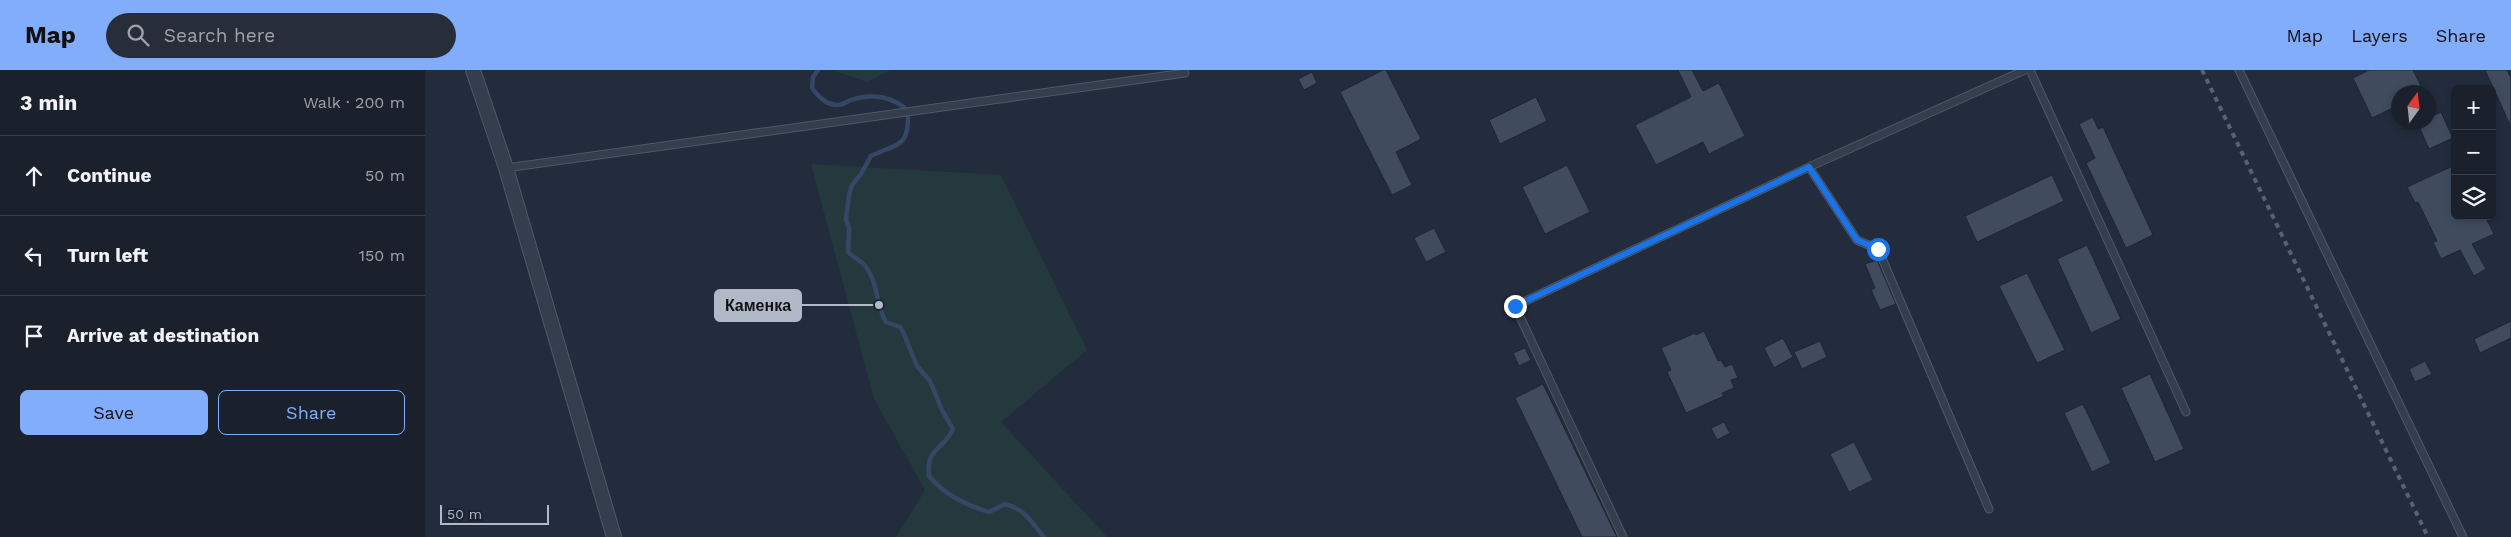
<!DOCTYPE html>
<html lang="en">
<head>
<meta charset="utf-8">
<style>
  :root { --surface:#1a212d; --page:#272e39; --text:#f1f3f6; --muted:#9fa3aa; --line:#383e49; --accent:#82adfb }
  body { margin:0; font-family:"Work Sans",sans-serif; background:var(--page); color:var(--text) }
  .controls { position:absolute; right:15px; top:15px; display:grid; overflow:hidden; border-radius:8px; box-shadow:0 2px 8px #0003 }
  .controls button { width:45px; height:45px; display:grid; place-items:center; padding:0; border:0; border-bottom:1px solid var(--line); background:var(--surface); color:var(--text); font:25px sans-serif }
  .compass { position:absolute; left:1966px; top:15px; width:45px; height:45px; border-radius:50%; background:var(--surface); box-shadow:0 2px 8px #0003; rotate:15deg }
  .scale { position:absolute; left:15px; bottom:12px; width:109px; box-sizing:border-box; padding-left:5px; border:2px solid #b1b9c8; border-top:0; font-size:14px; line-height:18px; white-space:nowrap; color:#b1b9c8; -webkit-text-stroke:4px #1b2331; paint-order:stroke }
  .stop { position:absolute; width:15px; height:15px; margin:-11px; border:4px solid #1a73e8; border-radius:50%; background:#fff }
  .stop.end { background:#1a73e8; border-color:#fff; box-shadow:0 1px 5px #0008 }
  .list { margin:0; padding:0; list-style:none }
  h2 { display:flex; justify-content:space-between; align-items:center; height:65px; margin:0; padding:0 20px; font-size:21px }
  h2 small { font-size:16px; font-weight:400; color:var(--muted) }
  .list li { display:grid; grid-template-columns:32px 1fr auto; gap:15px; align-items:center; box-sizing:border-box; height:80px; padding:0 20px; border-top:1px solid var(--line) }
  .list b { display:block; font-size:19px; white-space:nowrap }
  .list em { font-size:16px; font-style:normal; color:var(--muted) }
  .actions { display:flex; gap:10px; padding:15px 20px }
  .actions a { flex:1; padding:11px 0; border:1px solid var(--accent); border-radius:8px; text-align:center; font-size:18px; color:var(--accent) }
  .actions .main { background:var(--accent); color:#111 }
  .icon { flex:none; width:28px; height:28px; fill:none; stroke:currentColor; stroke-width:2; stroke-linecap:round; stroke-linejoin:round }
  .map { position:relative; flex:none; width:2086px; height:467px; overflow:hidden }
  header { display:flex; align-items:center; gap:30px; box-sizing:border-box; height:70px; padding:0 25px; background:var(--accent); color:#111 }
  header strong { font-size:24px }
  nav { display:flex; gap:28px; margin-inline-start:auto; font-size:18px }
  .search { width:350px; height:45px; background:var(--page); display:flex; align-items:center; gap:12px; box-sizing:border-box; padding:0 18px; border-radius:28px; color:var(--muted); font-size:19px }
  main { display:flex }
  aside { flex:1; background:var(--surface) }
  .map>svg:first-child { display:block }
  .green { fill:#23393d }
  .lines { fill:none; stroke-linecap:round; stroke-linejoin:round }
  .stream { stroke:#354764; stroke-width:4.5 }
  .building { fill:#404c5e; stroke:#1d2533 }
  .service-casing { stroke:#515967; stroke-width:9 }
  .minor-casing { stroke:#515967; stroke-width:16 }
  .service { stroke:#353e4c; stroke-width:7 }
  .minor { stroke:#353e4c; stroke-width:14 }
  .rail { stroke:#576273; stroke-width:4; stroke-dasharray:5 5; stroke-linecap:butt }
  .route { stroke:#1a73e8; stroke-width:6 }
  .leader { fill:none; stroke:#b1b9c8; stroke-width:2 }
  .callout-dot { fill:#b1b9c8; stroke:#1b2331; stroke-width:2 }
  .callout { fill:#b1b9c8; stroke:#b1b9c8; stroke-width:2 }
  .callout-label { font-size:16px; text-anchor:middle; font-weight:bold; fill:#111 }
</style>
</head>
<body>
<header>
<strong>Map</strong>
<div class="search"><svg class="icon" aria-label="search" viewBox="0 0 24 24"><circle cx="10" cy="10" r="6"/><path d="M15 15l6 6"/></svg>Search here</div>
<nav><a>Map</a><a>Layers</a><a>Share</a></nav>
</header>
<main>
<aside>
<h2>3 min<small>Walk · 200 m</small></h2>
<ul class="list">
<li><svg class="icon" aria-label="ahead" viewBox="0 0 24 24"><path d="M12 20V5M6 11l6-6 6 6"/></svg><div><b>Continue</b></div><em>50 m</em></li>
<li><svg class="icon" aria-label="left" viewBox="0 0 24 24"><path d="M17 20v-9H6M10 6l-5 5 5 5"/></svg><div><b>Turn left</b></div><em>150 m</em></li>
<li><svg class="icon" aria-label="arrive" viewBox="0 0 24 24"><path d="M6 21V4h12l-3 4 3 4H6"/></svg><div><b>Arrive at destination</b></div></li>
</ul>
<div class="actions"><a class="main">Save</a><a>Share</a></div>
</aside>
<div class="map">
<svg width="2086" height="467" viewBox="0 0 2086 467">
  <rect width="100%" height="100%" fill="#222c3c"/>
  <path class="green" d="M407 0H466L442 12Z
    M386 94 576 105 662 280 576 352 682 467H471L500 420 449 329Z"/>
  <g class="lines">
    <path class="stream" d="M393 0 388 7 387 18C393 26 400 34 411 35 416 36 421 32 426 30 446 23 468 26 483 41 484 79 474 72 446 86L436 104 427 115 424 125 421 149 424 158 423 182C429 188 436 190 441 197 453 213 451 235 461 252L475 257 479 264 492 296 505 311 517 340 528 359C520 379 500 378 504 406 518 424 543 436 564 442L580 434C600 439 606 452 619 467"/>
  </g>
  <path class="building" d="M958 0H961L996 69 971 82 987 115 967 125 915 22Z
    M1253 0H1267L1278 21 1294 13 1320 66 1284 84 1278 72 1231 95 1210 55 1266 27Z
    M1944 0H1988L1999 22H1974V35L1947 48 1928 8Z
    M2060 0H2082L2086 8V57Z
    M887 2 892 13 879 20 873 9Z
    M1111 27 1122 51 1075 74 1064 50Z
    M2016 42 2028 68 2004 79 1992 52H2004V48Z
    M1668 47 1673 59 1678 57 1728 165 1701 178 1661 93 1670 88 1654 54Z
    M1142 95 1165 142 1120 164 1097 117Z
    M2030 95V146H2060L2069 164 2047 174 2061 199 2049 206 2035 180 2016 189 2008 172 2012 171 1993 132 1990 133 1982 117Z
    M1627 105 1639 131 1552 172 1540 146Z
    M1009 158 1021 182 1001 192 989 168Z
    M1662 175 1696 249 1666 263 1632 189Z
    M1452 190 1471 234 1455 240 1446 220 1450 218 1440 194Z
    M1602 203 1640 280 1612 293 1574 216Z
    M2086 251V268L2055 283 2049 269Z
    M1279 261 1293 291 1296 290 1300 297 1307 294 1313 308 1306 310 1309 318 1297 323 1299 326 1261 343 1242 302 1246 300 1236 278 1270 263 1271 265Z
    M1358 268 1368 287 1349 298 1339 278Z
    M1395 271 1402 287 1377 299 1369 282Z
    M1100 278 1106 290 1094 296 1088 283Z
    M2000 291 2007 304 1990 312 1984 299Z
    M1725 304 1759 379 1730 392 1696 318Z
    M1118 314 1188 459 1192 467H1157L1090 328Z
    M1658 334 1686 393 1667 402 1639 343Z
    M1299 352 1305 363 1292 370 1286 358Z
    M1429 372 1448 410 1424 422 1405 384Z"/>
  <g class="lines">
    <defs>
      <path id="service" d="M1605 0 1761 342
        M1814 0 2038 467
        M1384 97 1432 170 1453 179 1564 439
        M81 98 760 3
        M1198 467 1090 236 1384 97 1600 0"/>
      <path id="minor" d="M48 0 81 98 189 467"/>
    </defs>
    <use href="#service" class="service-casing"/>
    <use href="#minor" class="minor-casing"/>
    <use href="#service" class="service"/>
    <use href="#minor" class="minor"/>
    <path class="rail" d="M1777 0 2003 467"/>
  </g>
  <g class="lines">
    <path class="route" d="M1090 236 1384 97 1432 170 1453 179"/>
  </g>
  <path class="leader" d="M454 235L376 235"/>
  <circle class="callout-dot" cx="454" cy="235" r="5"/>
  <rect class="callout" x="290" y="220" width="86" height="31" rx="5"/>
  <g class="callout-label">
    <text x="333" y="241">Каменка</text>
  </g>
</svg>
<div class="controls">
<button>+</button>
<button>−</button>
<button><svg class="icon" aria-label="layers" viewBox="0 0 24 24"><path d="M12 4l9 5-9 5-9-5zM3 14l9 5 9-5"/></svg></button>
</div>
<svg class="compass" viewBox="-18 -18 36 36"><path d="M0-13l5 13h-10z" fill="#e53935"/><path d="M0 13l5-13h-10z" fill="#9fa3aa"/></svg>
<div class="scale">50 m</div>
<div class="stop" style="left:1453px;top:179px"></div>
<div class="stop end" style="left:1090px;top:236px"></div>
</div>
</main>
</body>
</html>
